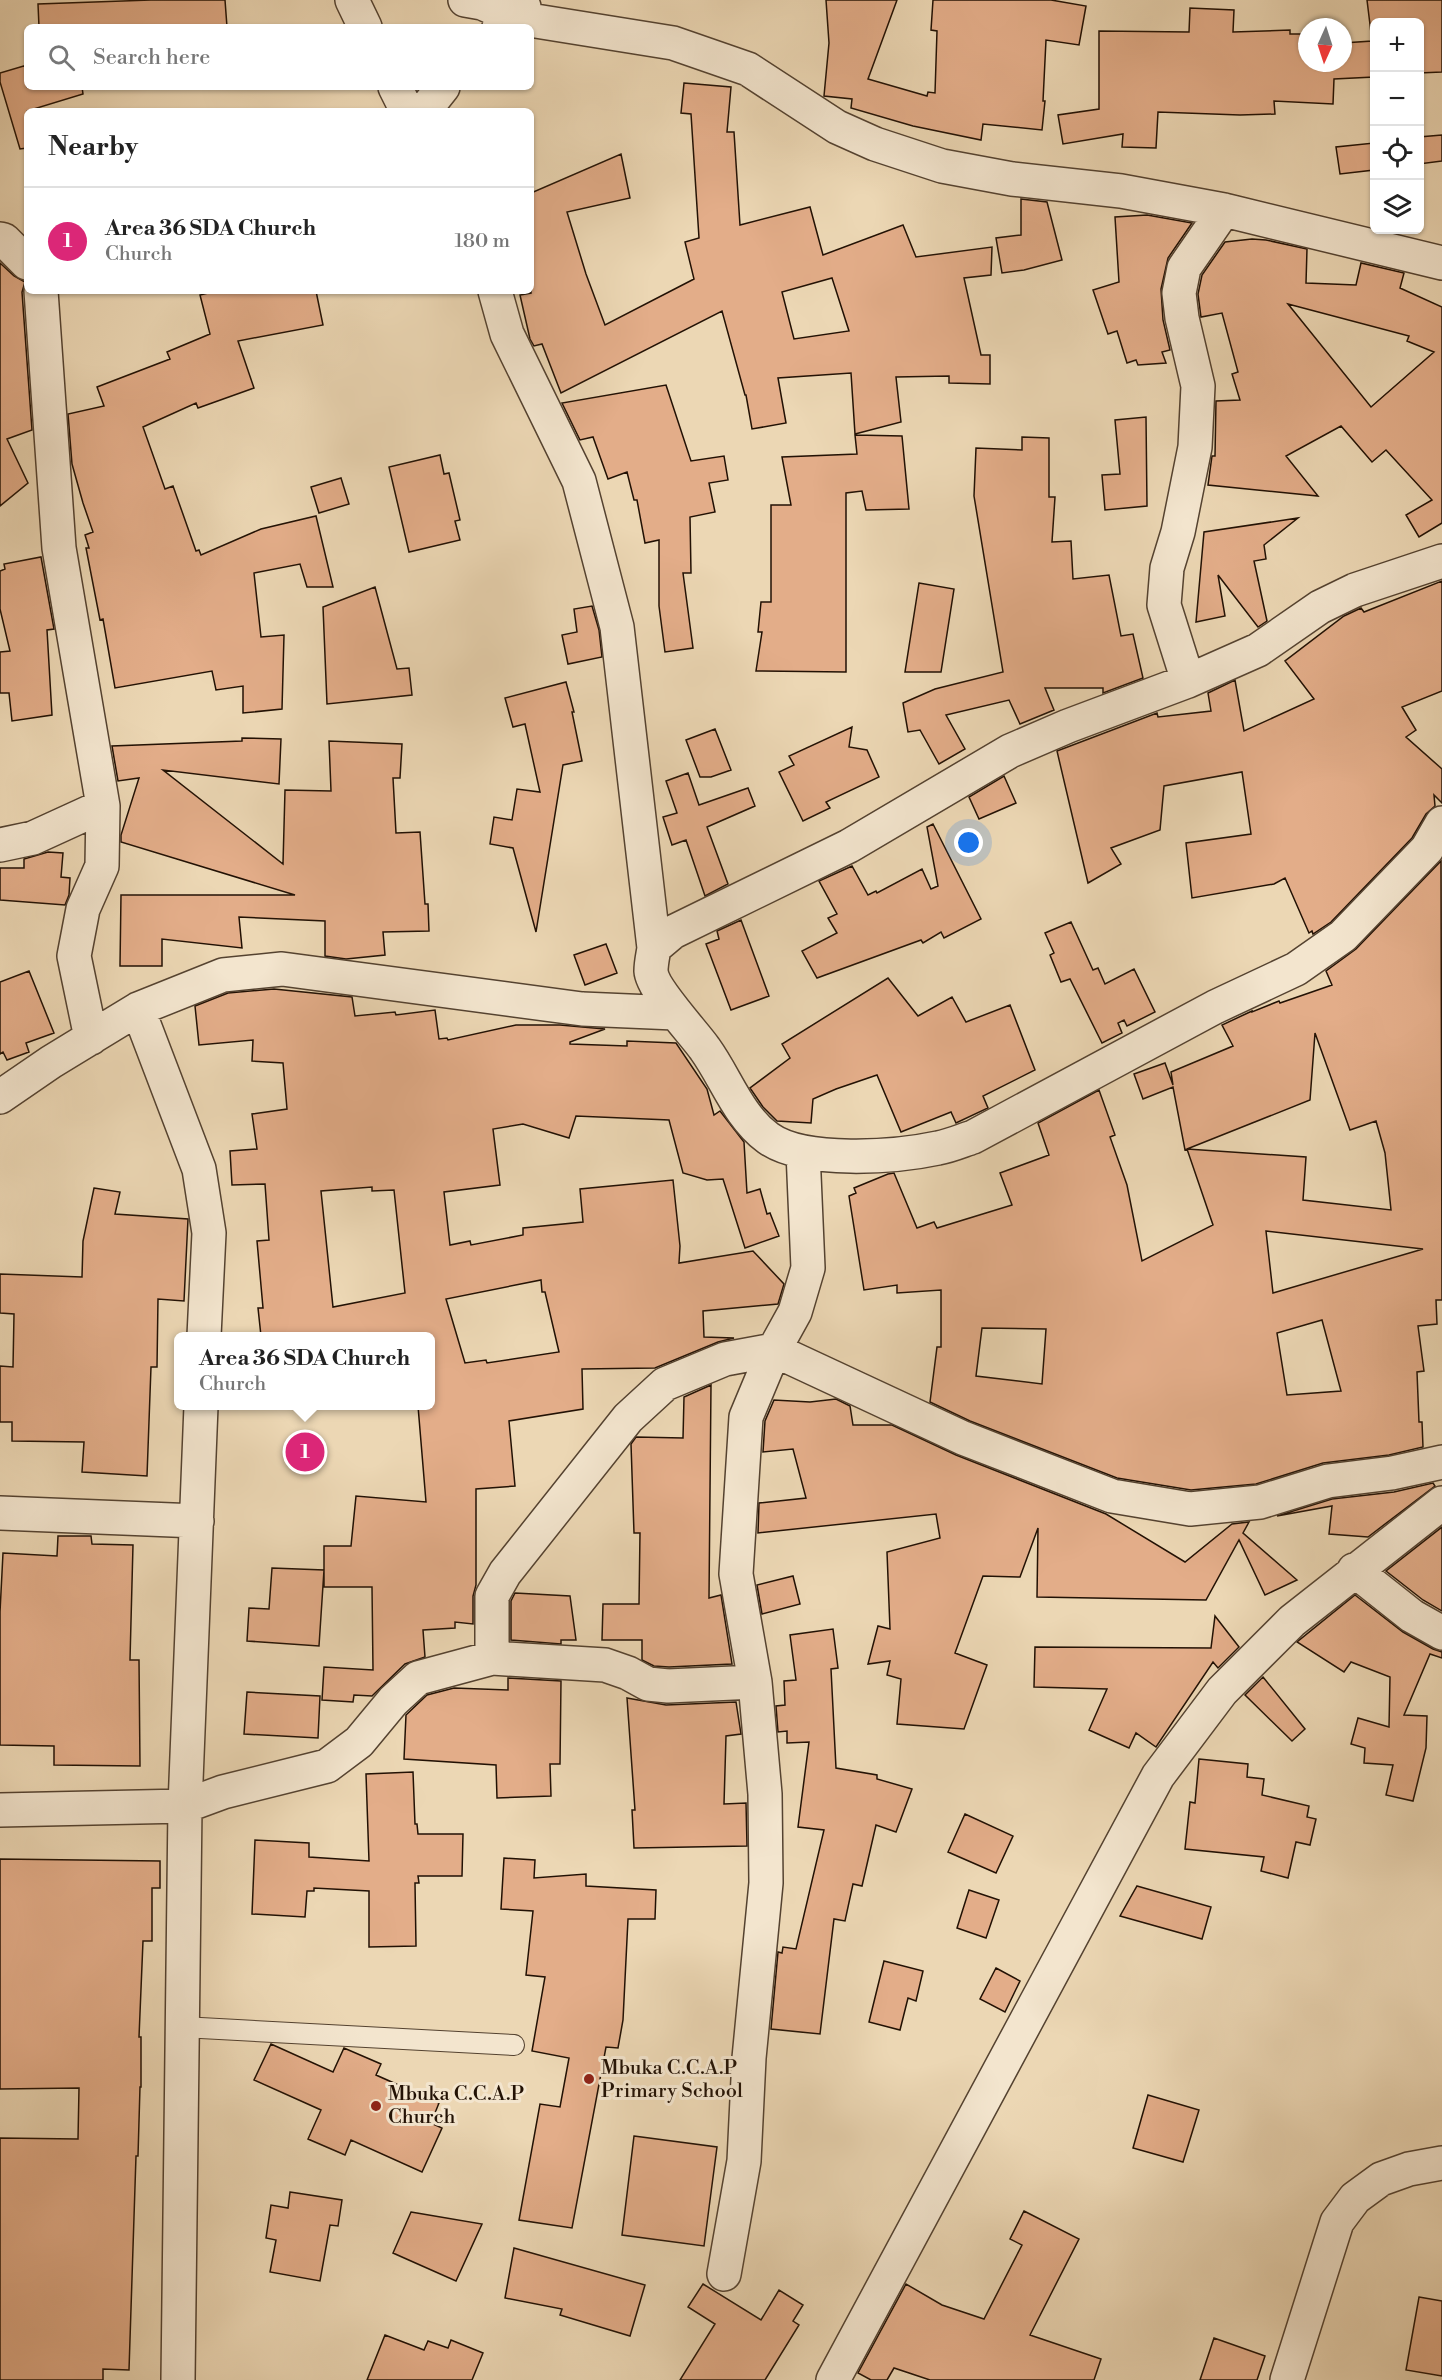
<!DOCTYPE html>
<html lang="en">
<head>
<meta charset="utf-8">
<style>
  :root { --surface:#fff; --page:#f2f2f2; --text:#222; --muted:#767676; --line:#e0e0e0; --accent:#db2777 }
  body { margin:0; font-family:"Libre Bodoni",serif; background:var(--page); color:var(--text) }
  .controls { position:absolute; right:18px; top:18px; display:grid; overflow:hidden; border-radius:9px; box-shadow:0 2px 4px #0004 }
  .controls button { width:54px; height:54px; display:grid; place-items:center; padding:0; border:0; border-bottom:2px solid var(--line); background:var(--surface); color:var(--text); font:30px sans-serif }
  .compass { position:absolute; left:1298px; top:18px; width:54px; height:54px; border-radius:50%; background:var(--surface); box-shadow:0 2px 4px #0004; rotate:183deg }
  .you { position:absolute; left:969px; top:843px; width:21px; height:21px; margin:-15px; border:4px solid #fff; border-radius:50%; background:#1a73e8; box-shadow:0 0 0 9px #1a73e833 }
  .badge { display:grid; place-items:center; width:39px; height:39px; border-radius:50%; background:var(--accent); color:#fff; font-size:20px; font-weight:700 }
  .pin { position:absolute; translate:-50% -50%; border:3px solid #fff; box-shadow:0 2px 6px #0006 }
  .popup { position:absolute; left:174px; top:1332px; width:261px; height:78px; box-sizing:border-box; display:grid; place-content:center; border-radius:9px; background:var(--surface); filter:drop-shadow(0 2px 4px #0005); font-size:20px; white-space:nowrap; color:var(--muted) }
  .popup b { font-size:22px; color:var(--text) }
  .popup::after { content:''; position:absolute; left:50%; top:100%; margin-left:-12px; border:12px solid transparent; border-top-color:var(--surface) }
  .list { margin:0; padding:0; list-style:none }
  h2 { display:flex; justify-content:space-between; align-items:center; height:78px; margin:0; padding:0 24px; font-size:26px }
  h2 small { font-size:20px; font-weight:400; color:var(--muted) }
  .list li { display:grid; grid-template-columns:39px 1fr auto; gap:18px; align-items:center; box-sizing:border-box; height:108px; padding:0 24px; border-top:2px solid var(--line) }
  .list b { display:block; font-size:22px; white-space:nowrap }
  .list p { margin:0; font-size:20px; white-space:nowrap; color:var(--muted) }
  .list em { font-size:20px; font-style:normal; color:var(--muted) }
  .icon { flex:none; width:33px; height:33px; fill:none; stroke:currentColor; stroke-width:2; stroke-linecap:round; stroke-linejoin:round }
  .map { position:relative; flex:none; width:1442px; height:2380px; overflow:hidden }
  .search { position:absolute; background:var(--surface); box-shadow:0 2px 4px #0004; left:24px; top:24px; width:510px; height:66px; display:flex; align-items:center; gap:15px; box-sizing:border-box; padding:0 21px; border-radius:9px; color:var(--muted); font-size:22px }
  .panel { position:absolute; background:var(--surface); box-shadow:0 2px 4px #0004; left:24px; top:108px; width:510px; height:186px; border-radius:9px }
  .map>svg:first-child { display:block }
  .building { fill:#e3ad89; stroke:#221104; stroke-width:1.5; fill-rule:evenodd }
  .lines { fill:none; stroke-linecap:round; stroke-linejoin:round }
  .lane-casing { stroke:#544230; stroke-width:22 }
  .street-casing { stroke:#544230; stroke-width:36 }
  .lane { stroke:#f3e5ce; stroke-width:20 }
  .street { stroke:#f3e5ce; stroke-width:33 }
  .poi-dot { fill:#8f2418; stroke:#f3e5ce; stroke-width:2 }
  .labels { text-anchor:middle; dominant-baseline:central; stroke-width:6; stroke-linejoin:round; paint-order:stroke }
  .poi-label { font-size:20px; fill:#221104; stroke:#f3e5ce; text-anchor:start }
</style>
</head>
<body>
<div class="map">
<svg width="1442" height="2380" viewBox="0 0 1442 2380">
  <rect width="100%" height="100%" fill="#ecd7b4"/>
  <filter id="stains"><feTurbulence type="fractalNoise" baseFrequency=".00333" numOctaves="4"/><feColorMatrix values="0 0 0 0 .2 0 0 0 0 .09 0 0 0 0 .02 0 0 0 .5 -.17"/></filter>
  <radialGradient id="worn" r=".72"><stop offset=".6" stop-color="#630" stop-opacity="0"/><stop offset="1" stop-color="#630" stop-opacity=".3"/></radialGradient>
  <path class="building" d="M151 0H225L227 27H39L38 4Z
    M826 0H897L868 79 927 96 928 92 935 93 937 31 931 30 933 0H1051L1086 6 1079 45 1046 40 1043 101H1045L1042 130 983 124 981 140 913 126 851 108 852 99 824 96 829 43Z
    M1367 0H1442V72L1419 73V22H1374V77L1334 79 1333 104 1274 101 1275 114 1240 115 1158 112 1156 148 1122 147 1123 134 1063 144 1058 115 1099 109V31L1189 32 1190 8 1234 10 1233 32 1290 30V34H1307V63H1343V43L1372 41Z
    M27 65V87H82L83 94 27 111V148L20 149 0 82V73Z
    M684 83 731 87 727 132H734L740 225 810 207 823 255 903 225 916 257 992 247 991 275 964 278 981 355H990V384L949 383V376L896 377 901 422 855 434 851 373 778 378 786 423 752 429 746 395H745L722 311 561 393 542 344 534 346 530 339 520 295 531 293V193L621 154 630 198 567 212 586 274 605 325 694 279 685 242 699 238 691 114 681 113ZM832 278 849 331 794 339 782 292Z
    M1442 135V161L1419 164V137Z
    M1374 143V170L1340 174 1336 147Z
    M1021 199 1047 202 1062 260 1024 270 1002 273 996 238 1021 235Z
    M1147 215 1192 223 1168 258 1161 289 1163 320 1170 350 1162 352 1166 363 1138 365 1136 360 1127 363 1117 331 1108 334 1093 290 1119 282 1115 217Z
    M1252 239 1266 240 1307 249 1306 283 1356 285 1361 263 1404 273 1400 288 1442 307V523L1419 537 1406 515 1432 500 1386 450 1372 462 1341 426 1286 456 1318 496 1208 485 1212 456H1215L1216 401 1240 400 1232 374 1238 372 1222 313 1201 317 1198 294 1202 275 1225 242ZM1288 304 1409 336 1407 341 1434 352 1371 407Z
    M0 263 14 276 25 282 22 292 32 430 7 439 28 483 0 506Z
    M216 291H316L323 325 238 341 254 388 198 408 196 403 143 427 165 489 173 486 196 551 199 550 201 555 261 529 316 516 333 587H307L300 564 254 573 261 637 284 635 282 709 243 713V686L216 690 212 671 115 688 103 619 100 620 86 548H89L85 535 93 532 83 503 72 464 68 414 104 406 97 387 170 359 167 352 210 334 200 295Z
    M666 385 691 461 724 456 728 480 709 483 715 512 690 517 691 573H683L693 648 665 652 659 606V540L645 543 637 500H634L627 472 608 479 593 437 580 440 562 403Z
    M1146 417 1147 506 1105 510 1102 475 1120 474 1115 420Z
    M855 435 902 436 909 509 866 510 862 491 846 493V672L756 671 762 632H758L761 602H771V505H791L782 457 857 454Z
    M1022 437 1049 438V497H1055L1052 542 1071 541 1073 579 1109 575 1121 636 1133 634 1143 678 1103 693V688H1045L1054 710 1020 724 1009 700 946 715 965 749 939 764 920 730 908 732 903 703 935 689 1003 672 974 496 976 448 1022 450Z
    M440 455 444 474 449 473 460 520 455 521 460 540 409 552 389 467Z
    M341 478 349 504 319 513 311 487Z
    M1298 518 1264 545 1266 559 1254 561 1267 621 1258 627 1218 575 1225 616 1196 622 1204 532Z
    M41 557 54 629 47 630 52 715 12 721 9 693H0V652L10 651 0 609V571L5 569 4 564Z
    M1442 581V691L1402 707 1416 730 1406 737 1442 769V803L1434 795 1435 806 1426 814 1412 838 1331 922 1313 934 1312 931 1309 933 1285 878 1274 884 1192 898 1186 843 1251 834 1242 772 1164 786 1160 830 1111 848 1121 864 1088 883 1057 751 1157 713 1158 717 1211 711 1208 693 1235 680 1244 731 1314 699 1285 661 1344 616 1361 608 1364 612Z
    M919 583 954 589 941 672H905Z
    M375 587 397 669 409 668 412 695 327 704 323 607Z
    M592 606 599 630 602 657 568 664 562 635 577 632 574 609Z
    M566 682 574 712H572L582 761 563 765 536 932 513 848 490 844 494 817 512 820 517 789 540 792 525 724 513 727 505 698Z
    M852 727 849 747 867 750 879 777 826 802 830 808 803 821 779 772 794 765 789 756Z
    M715 729 731 770 711 777H700L686 740Z
    M242 738 281 739 279 784 163 770 283 864 285 790 331 791 329 741 402 744 400 778H393L396 833 420 832 425 904H428L429 931 383 932 385 955 346 959 325 956V921L239 917 242 948 162 939V966H120L121 895H295L121 842V835L139 778 118 781 112 746 242 741Z
    M688 773 699 805 748 788 755 806 707 827 728 884 705 896 686 840 672 845 663 817 677 813 666 781Z
    M1004 776 1016 803 979 819 969 797Z
    M933 824 981 919 944 938 941 932 923 943 921 940 817 978 802 951 837 933 828 918 837 914 819 881 852 866 868 895 876 891 877 893 922 869 931 889 938 886 927 827Z
    M48 852 63 853 61 877 70 878 69 895 65 905 0 900V868H24V859Z
    M1441 861 1442 1300H1436L1437 1324 1418 1326 1424 1371 1417 1372 1419 1422H1422L1423 1447 1389 1455 1323 1463 1256 1484 1191 1490 1117 1478 970 1421 930 1402 937 1347H941V1290L897 1293V1285L864 1290 849 1196 856 1193 854 1188 888 1174 894 1173 917 1228 934 1222 937 1228 1012 1205 1000 1173 1049 1155 1038 1123 1099 1090 1115 1135 1110 1137 1127 1185 1142 1261 1213 1225 1187 1149 1185 1150 1173 1087 1143 1099 1134 1074 1165 1063 1173 1085 1171 1072 1233 1046 1222 1025 1252 1011V1012L1279 1001 1280 1003 1332 985 1326 971 1356 949ZM1315 1033 1350 1130 1376 1121 1385 1153 1391 1210 1303 1200 1306 1157 1187 1149 1310 1100ZM1266 1231 1423 1249 1273 1293ZM1322 1320 1341 1391 1287 1395 1277 1333ZM982 1328 1046 1329 1042 1384 976 1376Z
    M741 920 769 996 731 1010 706 944 719 939 717 931Z
    M1071 922 1093 970 1098 968 1105 984 1134 969 1155 1012 1127 1026 1124 1020 1118 1023 1122 1033 1102 1043 1070 979 1061 982 1050 955 1054 953 1045 933Z
    M606 944 617 973 585 985 574 955Z
    M29 971 54 1033 26 1043 29 1052 7 1060 3 1052 0 1054V982Z
    M888 978 918 1016 952 997 966 1022 1010 1005 1035 1070 983 1096 988 1108 956 1123 951 1112 901 1132 877 1075 836 1089 813 1099 811 1123 777 1121 763 1107 750 1088 790 1058 782 1044Z
    M274 989 352 997 355 1016 395 1012 396 1015 435 1010 439 1039 447 1038 448 1040 516 1025H560L605 1029 570 1042V1044L627 1046V1041L676 1043 707 1089 714 1115 720 1111 744 1142 747 1193 760 1189 767 1214 770 1213 779 1236 745 1248 723 1179 707 1180 683 1173 669 1120 576 1116 569 1138 523 1124 493 1129 500 1185 444 1192 450 1245 470 1241 471 1245 523 1235V1228L583 1222 580 1189 673 1180 680 1246 679 1263 753 1251 784 1284 778 1304 703 1311 704 1337 734 1338 718 1342 655 1368 582 1369 583 1409 509 1421 515 1486 476 1489V1585L473 1596V1624L455 1622V1628L423 1630 425 1657 405 1664 372 1696 354 1695 353 1702 322 1700 324 1667 373 1670 372 1587H324V1546H351L356 1496 426 1502 418 1406H431V1336H261L258 1308H263L257 1241 269 1240 265 1184 232 1185 230 1151 257 1149 252 1114 287 1109 283 1063 252 1061 253 1040 199 1045 195 1006 228 993ZM372 1187V1191L394 1190 405 1293 333 1307 321 1191ZM541 1280 542 1292H545L559 1352 487 1363 486 1360 465 1363 446 1299Z
    M94 1188 120 1192 115 1214 188 1219 184 1301 158 1299 157 1367H151L147 1476 82 1472 84 1442 12 1441V1422H0V1366L13 1367 14 1314 0 1313V1274L82 1277 83 1241Z
    M711 1385 709 1598 721 1595 732 1664 669 1667 654 1666 642 1660V1640H602L603 1604H639L640 1533H634L631 1444 636 1437 683 1438 684 1397Z
    M836 1399 850 1406 853 1425H892L956 1455 1106 1514 1185 1562 1232 1524 1249 1522 1243 1533 1297 1580 1265 1595 1239 1540 1206 1600 1037 1597 1038 1528 1020 1577 983 1576 955 1653 987 1665 964 1729 897 1724 901 1679 887 1675 890 1661 868 1664 878 1626 890 1629 887 1552 940 1538 936 1514 758 1533 759 1503 806 1498 793 1449 763 1452 765 1421 774 1400 810 1402Z
    M1433 1483 1435 1486 1368 1537 1329 1534 1332 1506 1277 1516 1332 1499 1394 1492Z
    M1442 1527V1611L1423 1600 1386 1571Z
    M58 1536H91L92 1544 133 1545 130 1660H139L140 1766 54 1765V1746L0 1745V1612L3 1553 57 1556Z
    M272 1568 324 1570 319 1646 247 1641 249 1608 269 1609Z
    M793 1576 800 1604 762 1614 757 1585Z
    M515 1593 570 1596 576 1640H561V1644L511 1640V1601Z
    M1355 1595 1403 1632 1433 1649 1442 1652V1658L1430 1654 1404 1715 1427 1716 1426 1748 1413 1801 1386 1795 1393 1765 1364 1763 1365 1748 1351 1744 1358 1718 1389 1727 1390 1677 1351 1662 1344 1672 1297 1642Z
    M1215 1616 1239 1647 1218 1668 1213 1662 1156 1747 1136 1733 1129 1748 1089 1730 1107 1689 1034 1687 1035 1647 1211 1648Z
    M833 1629 838 1668 831 1669 836 1768 877 1775V1779L912 1789 896 1832 876 1825 862 1886 853 1884 845 1921 834 1919 820 2034 771 2029 778 1952 782 1953 783 1947 796 1949 824 1830 798 1827 809 1742 787 1743V1731L778 1732 776 1706 785 1705 784 1681 796 1680 790 1635Z
    M1263 1677 1305 1729 1292 1741 1245 1695Z
    M508 1678 561 1681 560 1764H550L551 1796 497 1798 496 1765 404 1759 406 1715 427 1695 454 1688 508 1690Z
    M247 1692 320 1696 318 1738 244 1734Z
    M627 1698 666 1705 736 1702 741 1734 726 1736 724 1804 746 1803 747 1846 634 1848 632 1810H635Z
    M1199 1759 1248 1764 1247 1777 1264 1779 1262 1795 1309 1806 1307 1817 1316 1819 1310 1845 1296 1842 1288 1878 1261 1871 1264 1857 1185 1849 1190 1802 1195 1803Z
    M413 1772 415 1824H417L418 1834H463L462 1876H418L419 1883H415L416 1946 369 1947V1891L314 1888V1891H307L305 1917 252 1914 255 1840 309 1843V1857L369 1861 366 1774Z
    M965 1814 1013 1836 996 1873 948 1852Z
    M504 1858 535 1860 534 1878 586 1874V1886L656 1890 655 1919H628L623 2020 618 2048 606 2047 572 2228 519 2220 540 2104 560 2107 569 2058 532 2051 545 1977 526 1975 533 1911 501 1909Z
    M0 1859 160 1861V1888H152V1941H143L139 2037H141V2087H140L138 2156H136L129 2370 103 2369V2380H0V2138L78 2139 79 2088 0 2089Z
    M1137 1886 1211 1907 1202 1939 1120 1916Z
    M969 1890 999 1900 986 1938 957 1928Z
    M884 1961 923 1971 916 2001 908 1998 900 2030 869 2022Z
    M996 1968 1020 1981 1005 2012 980 1999Z
    M271 2044 333 2072 344 2048 381 2064 376 2075 439 2103 431 2123 442 2128 422 2172 351 2140 345 2155 308 2139 321 2110 254 2080Z
    M1148 2095 1199 2110 1183 2162 1133 2148Z
    M634 2136 717 2147 704 2246 622 2235Z
    M290 2192 342 2200 338 2226 330 2225 320 2281 270 2272 276 2240 266 2238 271 2205 288 2208Z
    M1024 2211 1079 2239 1030 2335 1101 2359 1094 2380H930L894 2368 887 2380H871L858 2373 906 2284 942 2305 984 2319 1022 2245 1010 2239Z
    M411 2212 482 2224 456 2281 393 2253Z
    M514 2248 645 2285 630 2336 560 2315 562 2309 505 2298Z
    M703 2284 761 2320 779 2290 803 2305 793 2321 799 2325 765 2380H680L715 2324 688 2307Z
    M1419 2297 1442 2301V2376L1406 2370Z
    M385 2335 424 2350 428 2341 448 2348 451 2340 483 2353 472 2380H367Z
    M1214 2338 1265 2356 1257 2380H1200Z"/>
  <g class="lines">
    <defs>
      <path id="lane" d="M182 2027 514 2045"/>
      <path id="street" d="M352 0 365 27
        M465 0 482 3 517 18 524 7
        M499 27 517 18 673 43 748 69 837 127 875 144 942 166 1012 179 1121 191 1224 210 1442 263
        M395 87 407 111
        M424 111 443 87
        M0 239 4 240 27 263
        M41 291 59 548 103 806 102 866 83 909 74 956 91 1038
        M495 291 507 334 579 481 617 627 654 948
        M1442 561 1355 590 1320 607 1258 650 1188 681 1068 726 1010 751 849 846 673 932 654 948C653 955 651 963 651 971 652 989 694 1033 705 1049 726 1078 738 1116 768 1138 804 1164 896 1157 938 1148 950 1146 961 1141 973 1137L1215 1007 1296 969 1343 936 1427 849 1442 823
        M1188 681 1164 605 1167 568 1178 532 1195 447 1198 386 1182 318 1179 293 1184 268 1224 210
        M0 845 33 838 103 806
        M138 1009 199 1169 209 1233 204 1336
        M0 1097 51 1062 138 1009 223 975 282 969 582 1009 675 1013
        M0 1513 197 1521
        M1354 1570 1412 1616 1442 1633
        M492 1658V1596L505 1573 628 1418 665 1384 725 1359 774 1350 963 1438 1112 1496 1190 1509 1260 1502 1328 1481 1392 1473 1442 1462
        M0 1810 185 1806 223 1792 327 1766 359 1742 393 1701 418 1678 492 1658 605 1665 628 1673 648 1684 668 1686 755 1682
        M724 2274 744 2161 749 2058 766 1883 765 1794 755 1682 736 1574 746 1417 774 1350 795 1312 808 1268 803 1152
        M178 2380 185 1806 201 1406
        M833 2380 1158 1776 1222 1691 1292 1621 1442 1503
        M1287 2380 1337 2222 1355 2198 1381 2179 1409 2169 1442 2163"/>
    </defs>
    <use href="#lane" class="lane-casing"/>
    <use href="#street" class="street-casing"/>
    <use href="#lane" class="lane"/>
    <use href="#street" class="street"/>
  </g>
  <g class="poi-dot">
    <circle cx="589" cy="2079" r="6"/>
    <circle cx="376" cy="2106" r="6"/>
  </g>
  <g class="labels">
    <g class="poi-label">
      <text x="601" y="2068">Mbuka C.C.A.P<tspan x="601" dy="23">Primary School</tspan></text>
      <text x="388" y="2094">Mbuka C.C.A.P<tspan x="388" dy="23">Church</tspan></text>
    </g>
  </g>
  <rect width="100%" height="100%" filter="url(#stains)"/>
  <rect width="100%" height="100%" fill="url(#worn)"/>
</svg>
<div class="controls">
<button>+</button>
<button>−</button>
<button><svg class="icon" aria-label="locate" viewBox="0 0 24 24"><circle cx="12" cy="12" r="6"/><path d="M12 2v4M12 18v4M2 12h4M18 12h4"/></svg></button>
<button><svg class="icon" aria-label="layers" viewBox="0 0 24 24"><path d="M12 4l9 5-9 5-9-5zM3 14l9 5 9-5"/></svg></button>
</div>
<svg class="compass" viewBox="-18 -18 36 36"><path d="M0-13l5 13h-10z" fill="#e53935"/><path d="M0 13l5-13h-10z" fill="#767676"/></svg>
<div class="you"></div>
<div class="pin badge" style="left:305px;top:1452px">1</div>
<div class="popup"><b>Area 36 SDA Church</b>Church</div>
<div class="search"><svg class="icon" aria-label="search" viewBox="0 0 24 24"><circle cx="10" cy="10" r="6"/><path d="M15 15l6 6"/></svg>Search here</div>
<section class="panel">
<h2>Nearby<small></small></h2>
<ul class="list">
<li><span class="badge">1</span><div><b>Area 36 SDA Church</b><p>Church</p></div><em>180 m</em></li>
</ul>
</section>
</div>
</body>
</html>
